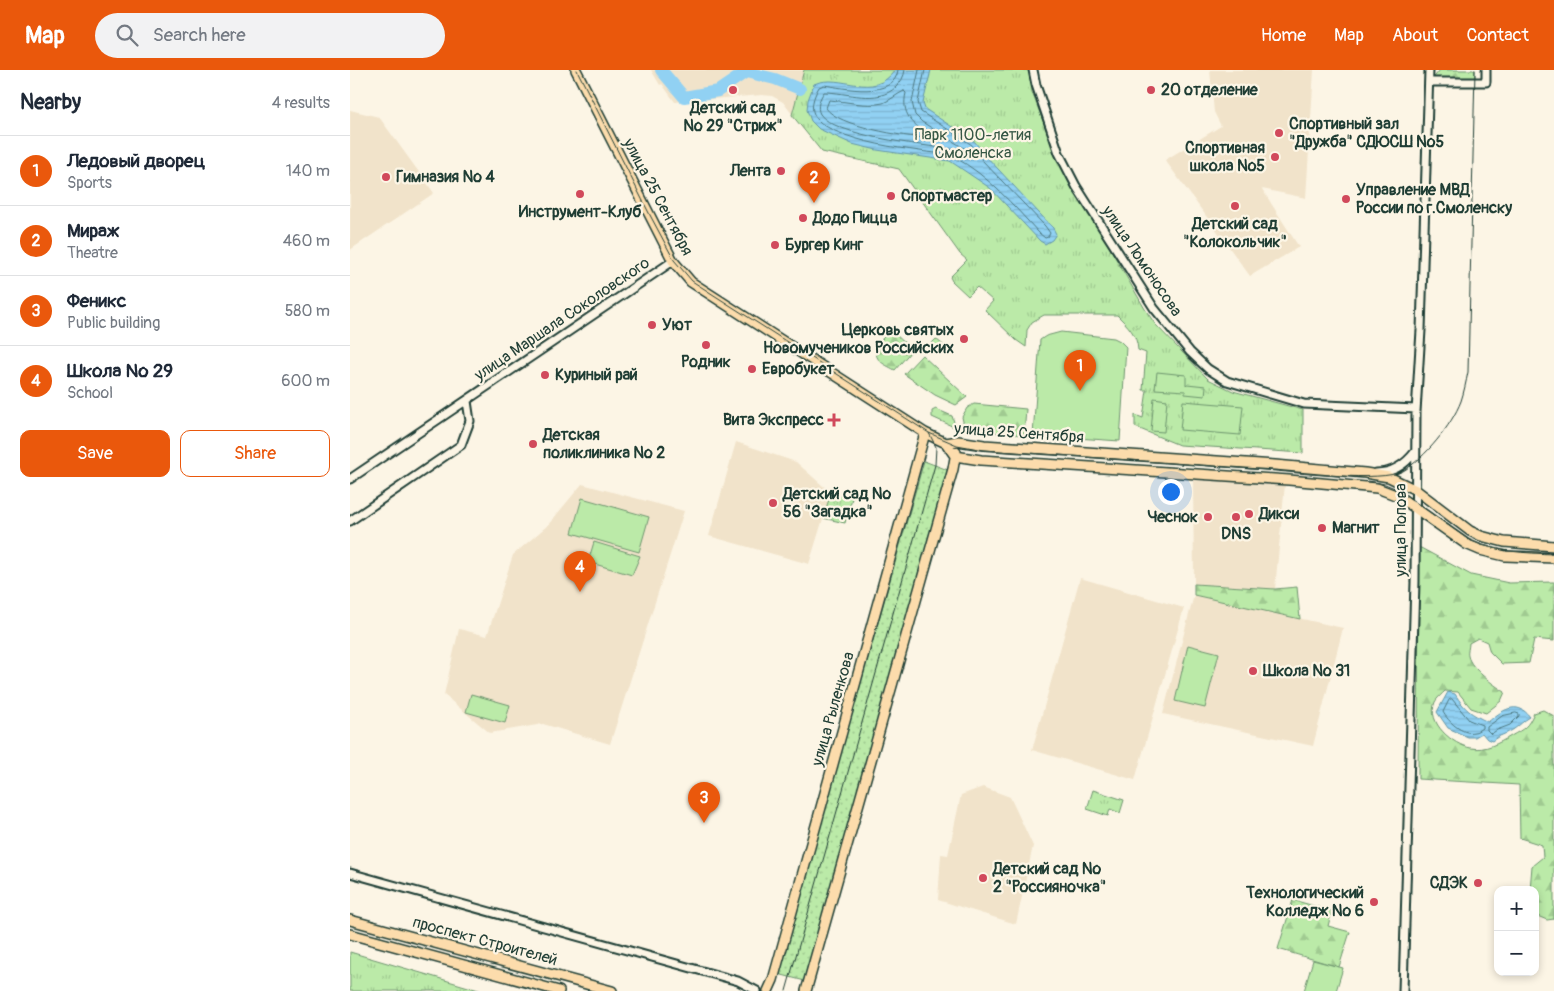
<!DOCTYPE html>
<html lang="en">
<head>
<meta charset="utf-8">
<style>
  :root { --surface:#fff; --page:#f2f2f3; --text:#1f2937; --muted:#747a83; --line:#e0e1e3; --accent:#ea580c }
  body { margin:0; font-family:Pangolin,sans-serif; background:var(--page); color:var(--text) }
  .controls { position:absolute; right:15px; bottom:15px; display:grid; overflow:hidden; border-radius:10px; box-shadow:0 2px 8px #0003 }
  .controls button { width:45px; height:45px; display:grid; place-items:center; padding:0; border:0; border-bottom:1px solid var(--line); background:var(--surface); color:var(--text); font:25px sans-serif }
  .you { position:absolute; left:820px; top:421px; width:18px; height:18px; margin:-12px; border:4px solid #fff; border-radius:50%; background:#1a73e8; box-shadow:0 0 0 8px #1a73e833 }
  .badge { display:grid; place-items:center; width:32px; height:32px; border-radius:50%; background:var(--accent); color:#fff; font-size:16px; font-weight:700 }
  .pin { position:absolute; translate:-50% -41px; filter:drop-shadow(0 1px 2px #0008) }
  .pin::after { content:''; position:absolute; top:26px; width:18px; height:15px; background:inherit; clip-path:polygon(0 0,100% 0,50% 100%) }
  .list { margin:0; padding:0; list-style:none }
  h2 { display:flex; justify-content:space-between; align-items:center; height:65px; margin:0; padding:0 20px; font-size:21px }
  h2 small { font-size:16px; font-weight:400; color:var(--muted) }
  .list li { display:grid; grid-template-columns:32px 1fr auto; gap:15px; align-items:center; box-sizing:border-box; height:70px; padding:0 20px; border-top:1px solid var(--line) }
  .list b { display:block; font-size:19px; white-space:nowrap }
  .list p { margin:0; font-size:16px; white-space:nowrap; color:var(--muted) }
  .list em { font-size:16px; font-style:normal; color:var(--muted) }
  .actions { display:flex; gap:10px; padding:15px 20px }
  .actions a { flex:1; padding:11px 0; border:1px solid var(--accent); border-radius:10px; text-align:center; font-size:18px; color:var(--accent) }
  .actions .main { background:var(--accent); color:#fff }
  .icon { flex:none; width:28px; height:28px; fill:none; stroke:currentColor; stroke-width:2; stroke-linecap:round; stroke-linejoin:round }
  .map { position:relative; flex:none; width:1204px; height:921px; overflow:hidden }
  header { display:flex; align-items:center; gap:30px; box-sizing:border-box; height:70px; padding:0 25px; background:var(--accent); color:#fff }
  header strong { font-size:24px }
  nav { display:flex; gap:28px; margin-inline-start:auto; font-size:18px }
  .search { width:350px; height:45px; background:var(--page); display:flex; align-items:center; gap:12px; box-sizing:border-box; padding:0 18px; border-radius:28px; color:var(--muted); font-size:19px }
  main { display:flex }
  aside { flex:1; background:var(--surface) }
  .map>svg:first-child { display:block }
  .built { fill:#f1e3ca }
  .grass { fill:url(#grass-dots); stroke:#6d946e }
  .forest { fill:url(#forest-firs); stroke:#6d946e }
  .park { fill:url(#park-tufts); stroke:#6d946e }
  .pitch { fill:#bbeaa8; stroke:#6d946e }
  .water { fill:url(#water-rules); stroke:#6396a7 }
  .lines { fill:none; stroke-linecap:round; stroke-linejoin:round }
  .shore { stroke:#4d7880; stroke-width:1 }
  .river { stroke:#91d1f3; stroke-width:12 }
  .minor-casing { stroke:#1f3d34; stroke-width:11 }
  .major-casing { stroke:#1f3d34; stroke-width:12 }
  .minor { stroke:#fcf5e5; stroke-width:7 }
  .major { stroke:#fcdcac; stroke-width:9 }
  .tram { stroke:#1f3d34; stroke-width:1 }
  .poi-dot { fill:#d1495b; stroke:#fcf5e5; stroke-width:2 }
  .labels { text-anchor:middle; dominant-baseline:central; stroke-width:4.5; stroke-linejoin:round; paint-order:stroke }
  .poi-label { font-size:16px; font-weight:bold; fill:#1f3d34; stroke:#fcf5e5; text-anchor:start }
  .park-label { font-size:16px; fill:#365745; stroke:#fcf5e5 }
  .street-label { font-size:16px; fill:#1f3d34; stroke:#fcf5e5 }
</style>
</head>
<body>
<header>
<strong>Map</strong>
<div class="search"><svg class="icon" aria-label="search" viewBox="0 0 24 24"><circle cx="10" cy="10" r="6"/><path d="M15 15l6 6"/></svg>Search here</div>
<nav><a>Home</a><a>Map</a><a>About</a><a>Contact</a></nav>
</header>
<main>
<aside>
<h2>Nearby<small>4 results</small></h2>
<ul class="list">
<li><span class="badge">1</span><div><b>Ледовый дворец</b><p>Sports</p></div><em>140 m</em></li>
<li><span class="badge">2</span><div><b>Мираж</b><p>Theatre</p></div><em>460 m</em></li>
<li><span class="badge">3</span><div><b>Феникс</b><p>Public building</p></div><em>580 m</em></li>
<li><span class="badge">4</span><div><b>Школа № 29</b><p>School</p></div><em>600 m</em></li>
</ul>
<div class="actions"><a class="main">Save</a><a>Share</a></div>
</aside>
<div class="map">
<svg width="1204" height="921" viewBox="0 0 1204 921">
  <defs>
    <pattern id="grass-dots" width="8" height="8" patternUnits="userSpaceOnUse" patternTransform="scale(1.25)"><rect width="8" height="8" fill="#bbeaa8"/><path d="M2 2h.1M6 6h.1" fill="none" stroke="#a0ca91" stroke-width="1.8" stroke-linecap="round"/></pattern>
    <pattern id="forest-firs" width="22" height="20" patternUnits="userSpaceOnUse" patternTransform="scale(1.25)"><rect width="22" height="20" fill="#bbeaa8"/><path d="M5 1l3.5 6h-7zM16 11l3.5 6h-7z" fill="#a0ca91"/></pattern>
    <pattern id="park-tufts" width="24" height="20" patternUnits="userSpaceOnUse" patternTransform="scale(1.25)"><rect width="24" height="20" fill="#bbeaa8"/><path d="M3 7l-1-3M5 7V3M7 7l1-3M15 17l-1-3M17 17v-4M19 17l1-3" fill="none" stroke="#a0ca91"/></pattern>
    <pattern id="water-rules" width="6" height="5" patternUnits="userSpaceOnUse" patternTransform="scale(1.25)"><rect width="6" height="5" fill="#91d1f3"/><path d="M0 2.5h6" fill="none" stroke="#7db4d1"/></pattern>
  </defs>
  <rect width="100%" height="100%" fill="#fcf5e5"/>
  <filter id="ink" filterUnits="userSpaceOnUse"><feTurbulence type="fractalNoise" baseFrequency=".02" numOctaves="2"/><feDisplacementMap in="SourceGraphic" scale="10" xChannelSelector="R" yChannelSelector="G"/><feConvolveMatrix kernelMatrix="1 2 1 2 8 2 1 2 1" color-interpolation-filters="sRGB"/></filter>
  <g filter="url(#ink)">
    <path class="built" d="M301 0H454L442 44 433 32 422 26 412 25 325 32 312 14 310 15Z
      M860 0H964L956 128 912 119 949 177 900 206 815 90 871 56 864 42Z
      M0 40 29 47 84 123 0 180Z
      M386 372 446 392 481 423 459 494 359 466Z
      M843 407 935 414 925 519 844 514Z
      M232 414 334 441 260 674 193 654 140 663 94 625 109 559 137 566 163 485 198 455Z
      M730 508 834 538 785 710 682 680Z
      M844 525 993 558 963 676 813 644Z
      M633 717 660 727 683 776 666 854 588 830 591 784 598 785 611 725Z"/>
    <path class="grass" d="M586 269 598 279 594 284 582 273Z
      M574 391 598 400 455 911 428 904Z"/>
    <path class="forest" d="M1090 0H1125V12H1080Z
      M541 260 562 280 545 300C532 293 524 291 526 275Z
      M572 285 617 327 606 335 585 325 554 304Z
      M624 334 676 339 674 365 615 360 612 347 617 338Z
      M586 339 602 346 605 355 604 357 582 347V341Z
      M1069 477 1121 505 1159 513 1204 512V571L1184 569 1179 593 1152 594 1140 582 1137 572 1128 568 1119 573C1119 577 1117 582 1118 586 1121 599 1144 615 1155 622L1151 631 1136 643 1121 638 1108 622 1095 621C1092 624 1087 628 1085 632 1076 653 1103 675 1121 678 1135 681 1149 673 1161 666 1175 658 1177 658 1184 643L1193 640 1204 646V849L1197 850 1185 845V820H1180L1182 796 1193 787 1192 775 1170 768 1169 715 1068 709Z
      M844 514 925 519 947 517 950 549 844 525Z
      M943 830 982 841 978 856 1000 862 989 897 928 879Z"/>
    <path class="park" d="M454 0H680L682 22 705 83 795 239 805 254 858 309 883 321 953 340V383L829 375 785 357V345L793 348 797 320H793L796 283 788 280C787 264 778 256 767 245H694L682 252 677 260 676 277 666 270 635 240 643 231 627 217 618 226 602 211 600 207 617 190 610 184 549 99 472 82 442 45Z
      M504 421 495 453 473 448 481 423 483 424Z
      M743 720 774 730 770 743 760 739 758 746 737 739Z
      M0 882 132 921H0Z"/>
    <path class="pitch" d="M711 262 764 268 770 271 776 277 770 371 683 365 690 270 696 266Z
      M807 302 836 305V315L837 314 856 316 855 326 835 324V321L805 319Z
      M804 328 817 330 814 362 801 361Z
      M833 331 893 336 890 365 830 360Z
      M232 428 299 447 289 482 222 463Z
      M244 472 290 486 282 505 238 492Z
      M838 575 869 583 855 638 825 631Z
      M121 624 160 635 155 653 116 642Z
      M963 890 993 898 986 921H954Z"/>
    <path class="water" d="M545 0H581L573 33 575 39 625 72 635 85 703 158 706 164 702 170 695 174 690 171 640 118 600 91 527 80 502 74 469 59 461 51 457 40 458 30 464 14C492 2 522 32 545 0Z
      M1098 622 1105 624C1115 640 1121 644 1138 652 1151 641 1167 629 1180 647 1173 651 1170 655 1164 659 1157 664 1149 665 1142 671L1137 669 1132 663 1125 667H1118L1098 658 1087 642Z"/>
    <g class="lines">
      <path class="shore" d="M548 0C545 30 493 18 474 15L469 17C456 40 463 51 485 61 513 73 541 77 570 81 581 83 595 83 604 87 638 105 663 135 689 163L695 168 698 167 700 163 695 156 631 89 622 75 571 42 568 32 575 0
        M555 0C554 7 551 12 546 17 527 35 497 22 474 22 470 28 466 37 470 44 484 66 573 75 600 79 607 81 613 87 620 89L621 86 617 80 572 52 565 45 562 32 569 0
        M554 21 556 23C551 44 562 53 577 64L576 68C556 67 487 56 476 38L479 30C496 31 516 37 533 33 541 30 547 24 554 21Z
        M1102 629 1119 650 1132 655V658C1129 660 1127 662 1124 662 1112 665 1098 651 1093 642L1099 630Z
        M1166 643 1169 644V646L1160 655 1147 660 1141 664 1137 660V657L1152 646Z"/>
      <path class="river" d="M311 0 334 27 368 21 396 2 425 9 450 19"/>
      <defs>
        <path id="minor" d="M683 0 686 15 709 83 726 116 804 238 840 282 858 299 877 311 954 334 1066 339
          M1079 12H1136V0
          M1026 403C1043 403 1055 395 1065 382
          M0 409 323 191
          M0 451 111 375 120 351 117 331
          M0 803 388 911 407 921
          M1053 921 1065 512 1066 342 1071 260 1079 0"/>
        <path id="major" d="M226 0 323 191 341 212 575 363 596 373 608 371 634 375 925 395 1015 403 1039 407 1066 420 1120 461 1131 466 1154 472 1204 476
          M596 373 605 386 631 390 939 410 1027 418 1048 426 1116 474 1130 480 1155 486 1204 488
          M0 850 262 921
          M0 864 209 921
          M418 921 423 910 575 363
          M456 921 603 399 606 382"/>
      </defs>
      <use href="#minor" class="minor-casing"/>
      <use href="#major" class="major-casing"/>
      <use href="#minor" class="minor"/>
      <use href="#major" class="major"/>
      <path class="tram" d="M227 0 301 147 324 190 342 211 579 363 607 375 634 380C727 386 821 393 914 400 942 402 1032 413 1053 401 1075 388 1102 355 1111 331 1114 322 1116 312 1118 302L1125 0
        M1018 411 1035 414 1047 419 1119 470C1146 482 1175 483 1204 484
        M436 921 585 395 586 377 579 363"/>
    </g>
  </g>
  <g class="poi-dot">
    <circle cx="383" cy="20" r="5"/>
    <circle cx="801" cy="20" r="5"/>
    <circle cx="929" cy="63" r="5"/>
    <circle cx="925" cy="87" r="5"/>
    <circle cx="431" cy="101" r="5"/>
    <circle cx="36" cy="107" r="5"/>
    <circle cx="230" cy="124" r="5"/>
    <circle cx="541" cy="126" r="5"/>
    <circle cx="996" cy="129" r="5"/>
    <circle cx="885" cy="136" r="5"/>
    <circle cx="453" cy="148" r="5"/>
    <circle cx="425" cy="175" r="5"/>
    <circle cx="302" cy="255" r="5"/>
    <circle cx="614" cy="269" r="5"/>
    <circle cx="356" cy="275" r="5"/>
    <circle cx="402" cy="299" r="5"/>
    <circle cx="195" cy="305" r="5"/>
    <path d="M481.5 342.5h5v5h5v5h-5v5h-5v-5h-5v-5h5z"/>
    <circle cx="183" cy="374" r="5"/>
    <circle cx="423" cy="433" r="5"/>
    <circle cx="899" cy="444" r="5"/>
    <circle cx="858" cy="447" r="5"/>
    <circle cx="886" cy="447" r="5"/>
    <circle cx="972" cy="458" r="5"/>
    <circle cx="903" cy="601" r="5"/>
    <circle cx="633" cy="808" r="5"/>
    <circle cx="1128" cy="813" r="5"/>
    <circle cx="1024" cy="832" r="5"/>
  </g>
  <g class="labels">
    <g class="poi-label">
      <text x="811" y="20">20 отделение</text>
      <text x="383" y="38" text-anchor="middle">Детский сад<tspan x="383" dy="18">№ 29 "Стриж"</tspan></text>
      <text x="939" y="54">Спортивный зал<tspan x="939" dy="18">"Дружба" СДЮСШ №5</tspan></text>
      <text x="915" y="78" text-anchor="end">Спортивная<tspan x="915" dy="18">школа №5</tspan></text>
      <text x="421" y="101" text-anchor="end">Лента</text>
      <text x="46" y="107">Гимназия № 4</text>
      <text x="1006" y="120">Управление МВД<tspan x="1006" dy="18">России по г.Смоленску</tspan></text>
      <text x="551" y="126">Спортмастер</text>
      <text x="230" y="142" text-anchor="middle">Инструмент-Клуб</text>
      <text x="463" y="148">Додо Пицца</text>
      <text x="885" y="154" text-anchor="middle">Детский сад<tspan x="885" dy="18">"Колокольчик"</tspan></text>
      <text x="435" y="175">Бургер Кинг</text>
      <text x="312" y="255">Уют</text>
      <text x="604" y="260" text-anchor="end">Церковь святых<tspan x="604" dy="18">Новомучеников Российских</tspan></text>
      <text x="356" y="292" text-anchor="middle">Родник</text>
      <text x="412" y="299">Евробукет</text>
      <text x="205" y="305">Куриный рай</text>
      <text x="474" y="350" text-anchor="end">Вита Экспресс</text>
      <text x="193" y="365">Детская<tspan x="193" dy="18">поликлиника № 2</tspan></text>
      <text x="433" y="424">Детский сад №<tspan x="433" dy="18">56 "Загадка"</tspan></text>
      <text x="909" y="444">Дикси</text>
      <text x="848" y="447" text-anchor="end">Чеснок</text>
      <text x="982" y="458">Магнит</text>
      <text x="886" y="464" text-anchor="middle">DNS</text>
      <text x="913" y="601">Школа № 31</text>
      <text x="643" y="799">Детский сад №<tspan x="643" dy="18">2 "Россияночка"</tspan></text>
      <text x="1118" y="813" text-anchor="end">СДЭК</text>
      <text x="1014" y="823" text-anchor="end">Технологический<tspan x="1014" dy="18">Колледж № 6</tspan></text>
    </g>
    <g class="park-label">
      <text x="623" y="65">Парк 1100-летия<tspan x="623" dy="18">Смоленска</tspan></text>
    </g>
    <g class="street-label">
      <text transform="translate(308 127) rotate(62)">улица 25 Сентября</text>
      <text transform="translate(792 191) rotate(56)">улица Ломоносова</text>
      <text transform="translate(212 249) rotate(-34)">улица Маршала Соколовского</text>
      <text transform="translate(669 363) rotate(4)">улица 25 Сентября</text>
      <text transform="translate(1051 460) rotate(-90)">улица Попова</text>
      <text transform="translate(483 639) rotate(-74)">улица Рыленкова</text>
      <text transform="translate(135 871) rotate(15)">проспект Строителей</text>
    </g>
  </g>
</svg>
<div class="controls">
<button>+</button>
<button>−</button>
</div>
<div class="you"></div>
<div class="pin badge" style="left:730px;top:321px">1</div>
<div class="pin badge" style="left:464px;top:133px">2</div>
<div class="pin badge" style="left:354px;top:753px">3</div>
<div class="pin badge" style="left:230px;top:522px">4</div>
</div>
</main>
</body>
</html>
